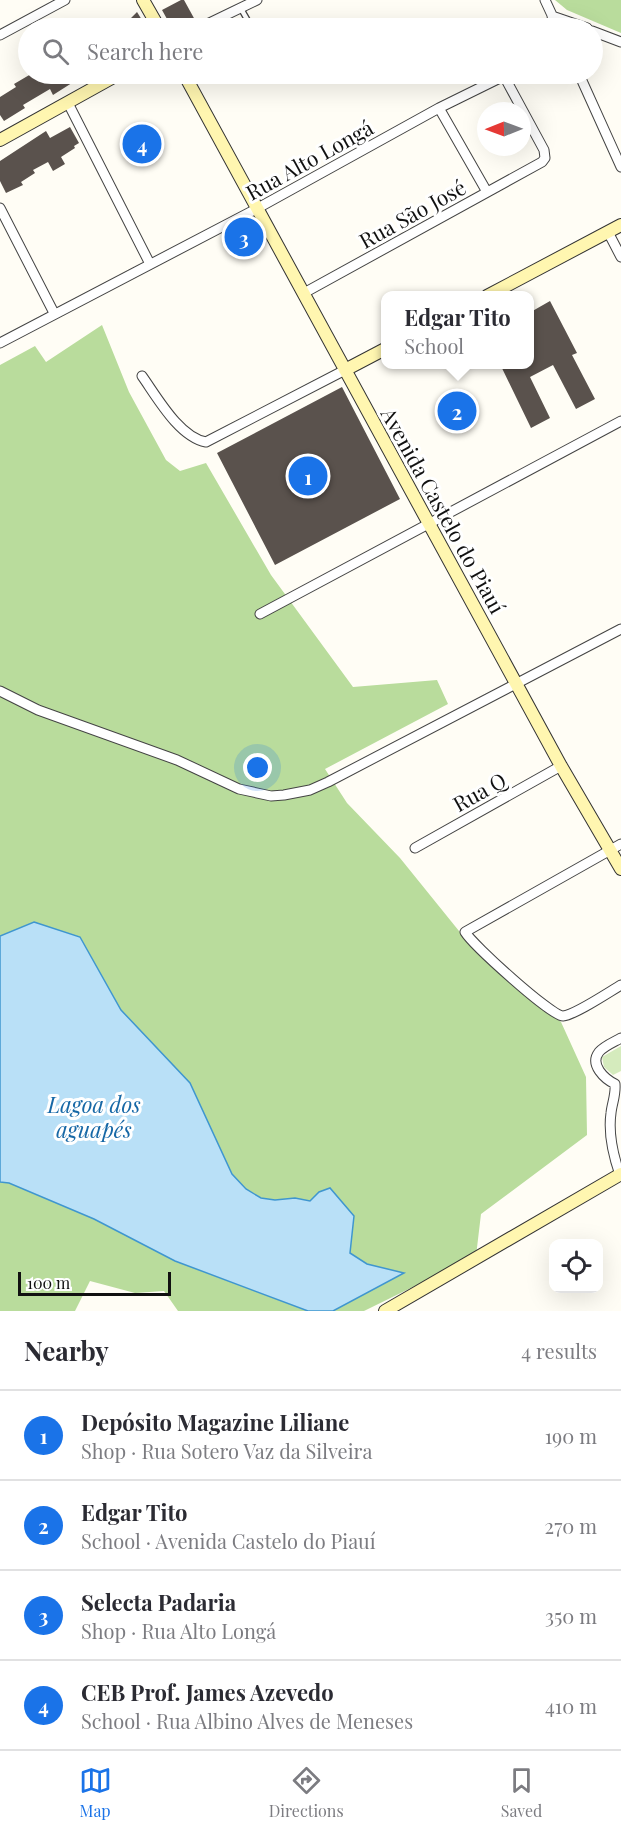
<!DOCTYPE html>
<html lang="en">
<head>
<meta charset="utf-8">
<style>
  :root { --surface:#fff; --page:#f2f2f3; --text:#2b2b33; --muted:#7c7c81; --line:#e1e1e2; --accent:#1a73e8 }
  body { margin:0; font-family:"Playfair Display",serif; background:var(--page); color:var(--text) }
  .controls { position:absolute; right:18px; bottom:18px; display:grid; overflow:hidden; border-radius:12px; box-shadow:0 6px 24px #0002 }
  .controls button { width:54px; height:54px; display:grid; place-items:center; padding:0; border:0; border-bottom:2px solid var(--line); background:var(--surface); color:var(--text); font:30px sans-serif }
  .compass { position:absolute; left:477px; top:102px; width:54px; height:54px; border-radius:50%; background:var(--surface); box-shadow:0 6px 24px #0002; rotate:269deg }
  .scale { position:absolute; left:18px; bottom:15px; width:153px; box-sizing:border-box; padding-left:6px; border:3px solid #111; border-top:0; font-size:16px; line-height:21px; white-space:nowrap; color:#111; -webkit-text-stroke:4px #fff; paint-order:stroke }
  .you { position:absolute; left:258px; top:768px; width:21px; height:21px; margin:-15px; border:4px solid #fff; border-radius:50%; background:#1a73e8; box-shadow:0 0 0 9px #1a73e833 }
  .badge { display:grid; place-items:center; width:39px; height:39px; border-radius:50%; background:var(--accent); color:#fff; font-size:20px; font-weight:700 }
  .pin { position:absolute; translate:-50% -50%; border:3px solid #fff; box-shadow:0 2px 6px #0006 }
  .popup { position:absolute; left:381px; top:291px; width:153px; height:78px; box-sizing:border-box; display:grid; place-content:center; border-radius:12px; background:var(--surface); filter:drop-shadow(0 2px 4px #0005); font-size:20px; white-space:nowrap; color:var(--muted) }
  .popup b { font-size:22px; color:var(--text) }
  .popup::after { content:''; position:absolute; left:50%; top:100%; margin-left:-12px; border:12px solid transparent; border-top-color:var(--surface) }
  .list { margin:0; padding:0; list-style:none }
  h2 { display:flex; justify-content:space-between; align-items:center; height:78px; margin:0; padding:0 24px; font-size:26px }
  h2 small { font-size:20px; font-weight:400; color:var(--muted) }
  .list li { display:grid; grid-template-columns:39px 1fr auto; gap:18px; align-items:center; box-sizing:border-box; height:90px; padding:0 24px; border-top:2px solid var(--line) }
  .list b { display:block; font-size:22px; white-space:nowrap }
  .list p { margin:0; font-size:20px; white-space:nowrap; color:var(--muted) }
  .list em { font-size:20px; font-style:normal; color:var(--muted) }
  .icon { flex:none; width:33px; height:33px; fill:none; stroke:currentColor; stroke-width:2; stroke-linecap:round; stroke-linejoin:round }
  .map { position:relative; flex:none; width:621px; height:1311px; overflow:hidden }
  .search { position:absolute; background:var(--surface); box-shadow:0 6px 24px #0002; left:18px; right:18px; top:18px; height:66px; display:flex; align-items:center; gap:15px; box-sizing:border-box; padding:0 21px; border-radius:33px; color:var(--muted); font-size:22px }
  .sheet { height:438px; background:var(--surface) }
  nav { display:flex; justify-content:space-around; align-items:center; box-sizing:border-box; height:84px; border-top:2px solid var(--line); background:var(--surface); font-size:16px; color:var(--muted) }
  nav a { display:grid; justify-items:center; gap:3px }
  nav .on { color:var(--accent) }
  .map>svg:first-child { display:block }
  .green { fill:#d5ebbd }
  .forest { fill:#b9dc9c }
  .water { fill:#b9e0f7; stroke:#3f96cf; stroke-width:1.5 }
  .building { fill:#5a524d }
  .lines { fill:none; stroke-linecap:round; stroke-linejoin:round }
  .lane-casing { stroke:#444; stroke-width:7 }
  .street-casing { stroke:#444; stroke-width:11 }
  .secondary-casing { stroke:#333; stroke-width:14 }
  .lane { stroke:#fff; stroke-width:4.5 }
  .street { stroke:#fff; stroke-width:9 }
  .secondary { stroke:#fff6b0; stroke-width:12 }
  .labels { text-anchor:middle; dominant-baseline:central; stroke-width:6; stroke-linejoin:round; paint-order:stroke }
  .street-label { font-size:21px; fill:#111; stroke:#fff }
  .water-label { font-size:22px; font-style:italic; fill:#1768a6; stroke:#fff }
</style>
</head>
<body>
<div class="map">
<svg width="621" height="1311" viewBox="0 0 621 1311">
  <rect width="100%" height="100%" fill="#fffdf5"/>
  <path class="green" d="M621 1046V1071L613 1075 604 1067 602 1057Z"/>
  <path class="forest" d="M555 0H621V33L567 10Z
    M102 325 129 392 166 460 180 471 206 463 271 575 353 687 437 680 448 704 325 769 347 803 400 858 459 931 561 1022 586 1077 587 1135 481 1214 476 1256 364 1311H333L403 1273 367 1264 350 1253 354 1216 330 1188 319 1192 310 1201 295 1198 275 1200 261 1198 246 1189 232 1174 190 1083 121 1010 80 937 0 936V365L35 346 46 362Z
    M0 1182 9 1183 94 1219 175 1261 308 1311H178L164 1291 135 1293 90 1281 75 1311H0Z"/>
  <path class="water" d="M34 922 80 937 121 1010 190 1083 232 1174 246 1189 261 1198 275 1200 295 1198 310 1201 319 1192 330 1188 354 1216 350 1253 367 1264 404 1273 333 1311H308L175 1261 94 1219 9 1183 0 1182V936Z"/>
  <path class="building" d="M181 0H184L195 20 178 28H172L162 10Z
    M137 12 147 28H112L131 18Z
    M31 74H86L53 95 50 89 23 105 25 108 4 121 0 115V97L16 87 14 84Z
    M70 127 79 143 74 146 75 148 61 157 65 164 53 171 48 162 33 170 35 173 21 182 23 185 6 193 0 181V161L46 131 50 138Z
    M248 226 255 240 239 248 232 235Z
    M550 301 577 353 572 355 595 399 576 409 553 365 530 377 550 418 531 428 500 364H529V313Z
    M342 387 400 499 275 565 217 453Z"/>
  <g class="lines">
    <defs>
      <path id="lane" d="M240 7 252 28"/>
      <path id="street" d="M545 0 558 28
        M552 16 587 28
        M199 28 257 0
        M592 31 621 42
        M0 35 65 0
        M579 74 621 167
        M68 103 150 264
        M439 108 487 192
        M0 208 54 313
        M608 232 621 257
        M304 293 542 162 545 158 544 150 504 76
        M0 343 258 208 439 108 508 74
        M142 376C157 397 179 437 206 442L345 370
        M260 614 621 421
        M0 691 38 710 177 760 239 789 271 796 284 795 310 790 328 782 621 629
        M621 844 465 932C473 945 551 1016 563 1016 575 1015 609 992 621 985
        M415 848 561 766
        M615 1084C616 1095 612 1103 611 1113 608 1134 613 1155 620 1175
        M615 1084C605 1079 589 1065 599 1052 604 1046 614 1042 621 1038"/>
      <path id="secondary" d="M143 0 159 28
        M184 74 561 766 621 869
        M0 140 119 74
        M487 296 621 225
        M345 370 385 349
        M385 1311 621 1174"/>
    </defs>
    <use href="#lane" class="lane-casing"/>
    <use href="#street" class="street-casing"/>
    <use href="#secondary" class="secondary-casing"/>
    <use href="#lane" class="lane"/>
    <use href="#street" class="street"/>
    <use href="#secondary" class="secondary"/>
  </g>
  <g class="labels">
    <g class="street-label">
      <text transform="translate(309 159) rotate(-29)">Rua Alto Longá</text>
      <text transform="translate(412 213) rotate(-29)">Rua São José</text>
      <text transform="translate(444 510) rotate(61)">Avenida Castelo do Piauí</text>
      <text transform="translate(479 791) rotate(-29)">Rua Q</text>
    </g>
    <g class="water-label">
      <text x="94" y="1104">Lagoa dos<tspan x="94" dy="25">aguapés</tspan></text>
    </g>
  </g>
</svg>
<div class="controls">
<button><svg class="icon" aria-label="locate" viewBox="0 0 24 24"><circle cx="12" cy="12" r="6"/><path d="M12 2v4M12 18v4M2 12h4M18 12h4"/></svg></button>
</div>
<svg class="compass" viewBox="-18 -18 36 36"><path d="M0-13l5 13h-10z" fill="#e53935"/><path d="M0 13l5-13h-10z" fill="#7c7c81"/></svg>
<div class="scale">100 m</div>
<div class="you"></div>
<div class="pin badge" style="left:308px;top:476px">1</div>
<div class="pin badge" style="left:457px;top:411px">2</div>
<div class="popup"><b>Edgar Tito</b>School</div>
<div class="pin badge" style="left:244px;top:237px">3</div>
<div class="pin badge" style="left:142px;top:144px">4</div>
<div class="search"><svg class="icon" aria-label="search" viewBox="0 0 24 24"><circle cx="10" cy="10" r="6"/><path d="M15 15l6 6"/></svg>Search here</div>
</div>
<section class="sheet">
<h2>Nearby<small>4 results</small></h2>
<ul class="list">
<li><span class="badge">1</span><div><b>Depósito Magazine Liliane</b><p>Shop · Rua Sotero Vaz da Silveira</p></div><em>190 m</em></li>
<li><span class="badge">2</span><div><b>Edgar Tito</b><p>School · Avenida Castelo do Piauí</p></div><em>270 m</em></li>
<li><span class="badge">3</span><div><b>Selecta Padaria</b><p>Shop · Rua Alto Longá</p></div><em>350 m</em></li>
<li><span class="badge">4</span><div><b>CEB Prof. James Azevedo</b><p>School · Rua Albino Alves de Meneses</p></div><em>410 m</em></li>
</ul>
</section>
<nav>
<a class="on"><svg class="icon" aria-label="map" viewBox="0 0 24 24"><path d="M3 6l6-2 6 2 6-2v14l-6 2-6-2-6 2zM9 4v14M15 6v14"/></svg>Map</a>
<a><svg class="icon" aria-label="directions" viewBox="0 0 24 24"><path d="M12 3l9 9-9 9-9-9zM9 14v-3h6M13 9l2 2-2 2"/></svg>Directions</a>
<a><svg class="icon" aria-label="saved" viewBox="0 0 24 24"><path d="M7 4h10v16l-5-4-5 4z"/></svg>Saved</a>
</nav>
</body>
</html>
